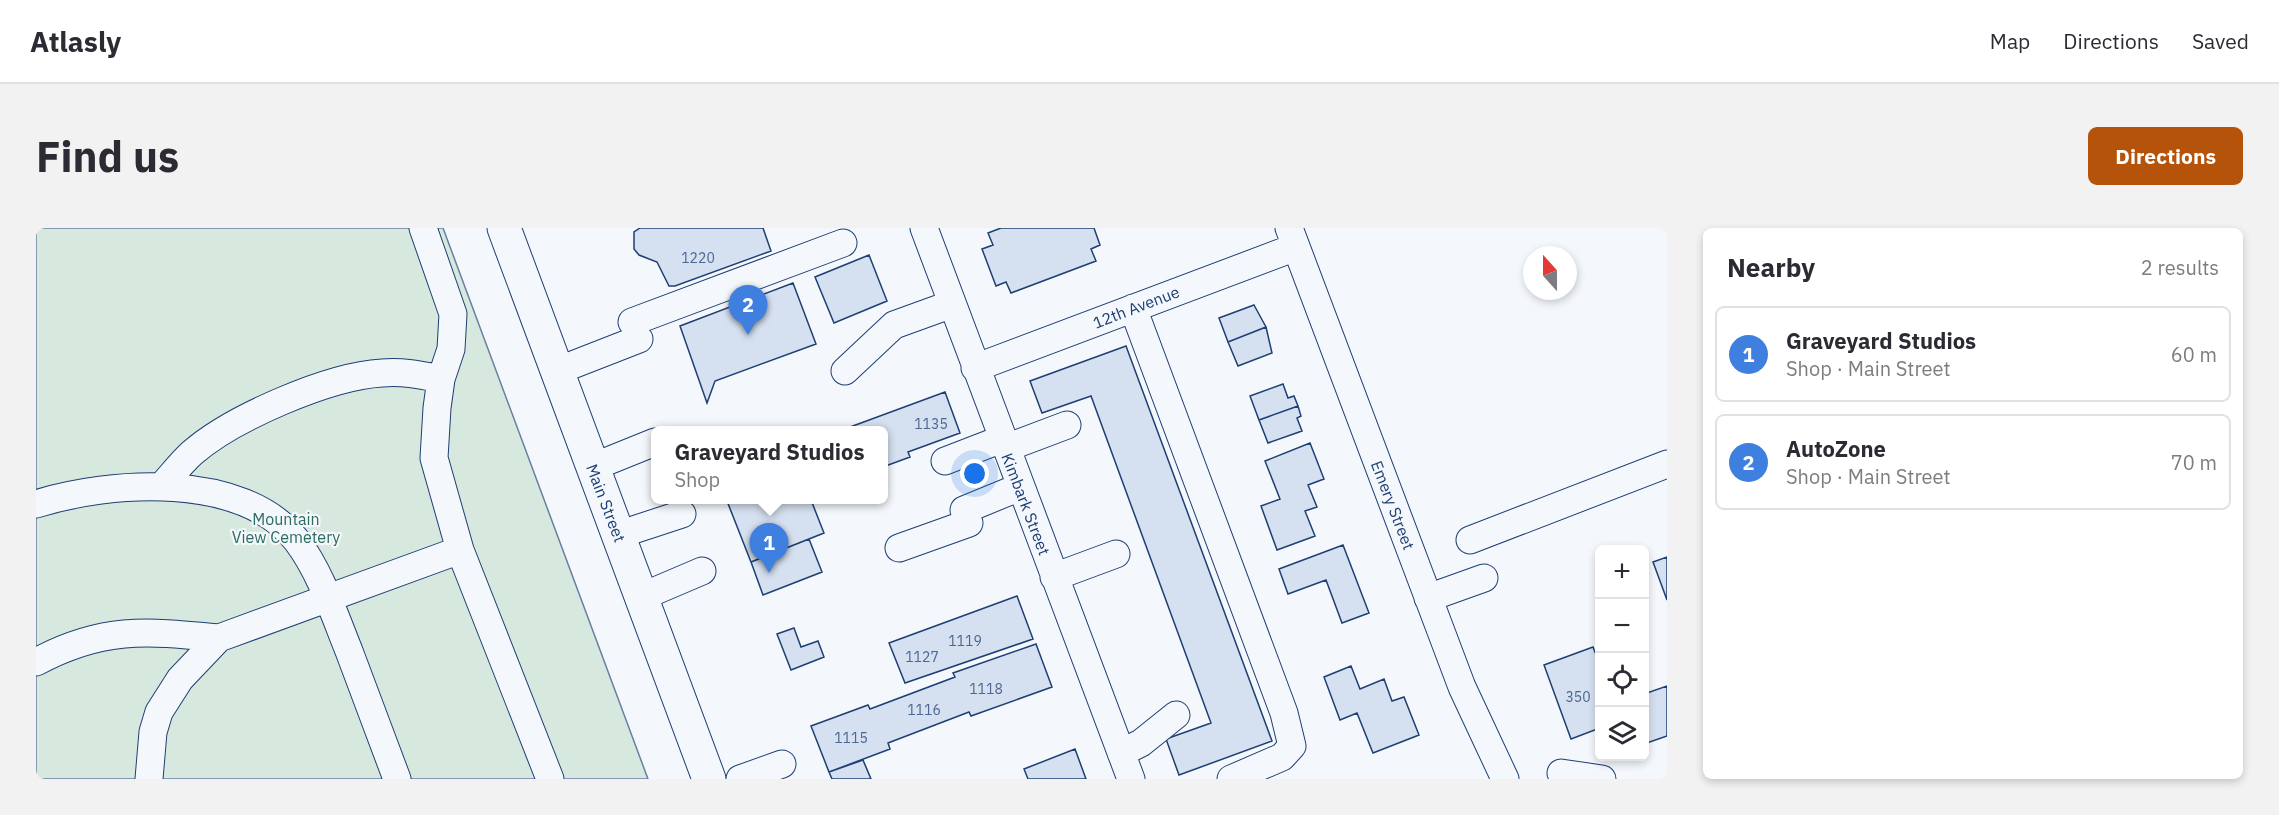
<!DOCTYPE html>
<html lang="en">
<head>
<meta charset="utf-8">
<style>
  :root { --surface:#fff; --page:#f2f2f3; --text:#2b2b33; --muted:#7c7c81; --line:#e1e1e2; --accent:#b45309 }
  body { margin:0; font-family:"IBM Plex Sans",sans-serif; background:var(--page); color:var(--text) }
  .controls { position:absolute; right:18px; bottom:18px; display:grid; overflow:hidden; border-radius:9px; box-shadow:0 3px 9px #0003 }
  .controls button { width:54px; height:54px; display:grid; place-items:center; padding:0; border:0; border-bottom:2px solid var(--line); background:var(--surface); color:var(--text); font:30px sans-serif }
  .compass { position:absolute; left:1487px; top:18px; width:54px; height:54px; border-radius:50%; background:var(--surface); box-shadow:0 3px 9px #0003; rotate:339deg }
  .you { position:absolute; left:939px; top:246px; width:21px; height:21px; margin:-15px; border:4px solid #fff; border-radius:50%; background:#1a73e8; box-shadow:0 0 0 9px #1a73e833 }
  .badge { display:grid; place-items:center; width:39px; height:39px; border-radius:50%; background:var(--accent); color:#fff; font-size:20px; font-weight:700 }
  .pin { position:absolute; translate:-50% -50px; filter:drop-shadow(0 2px 3px #0008) }
  .pin::after { content:''; position:absolute; top:32px; width:21px; height:18px; background:inherit; clip-path:polygon(0 0,100% 0,50% 100%) }
  .popup { position:absolute; left:615px; top:198px; width:237px; height:78px; box-sizing:border-box; display:grid; place-content:center; border-radius:9px; background:var(--surface); filter:drop-shadow(0 2px 4px #0005); font-size:20px; white-space:nowrap; color:var(--muted) }
  .popup b { font-size:22px; color:var(--text) }
  .popup::after { content:''; position:absolute; left:50%; top:100%; margin-left:-12px; border:12px solid transparent; border-top-color:var(--surface) }
  .list { margin:0; padding:0; list-style:none }
  h2 { display:flex; justify-content:space-between; align-items:center; height:78px; margin:0; padding:0 24px; font-size:26px }
  h2 small { font-size:20px; font-weight:400; color:var(--muted) }
  .list li { display:grid; grid-template-columns:39px 1fr auto; gap:18px; align-items:center; box-sizing:border-box; height:96px; margin:0 12px 12px; padding:0 12px; border:2px solid var(--line); border-radius:9px }
  .list b { display:block; font-size:22px; white-space:nowrap }
  .list p { margin:0; font-size:20px; white-space:nowrap; color:var(--muted) }
  .list em { font-size:20px; font-style:normal; color:var(--muted) }
  .icon { flex:none; width:33px; height:33px; fill:none; stroke:currentColor; stroke-width:2; stroke-linecap:round; stroke-linejoin:round }
  .map { position:relative; flex:none; width:1631px; height:551px; overflow:hidden; border-radius:9px }
  header { display:flex; align-items:center; gap:36px; box-sizing:border-box; height:84px; padding:0 30px; background:var(--surface); border-bottom:2px solid var(--line) }
  header strong { font-size:28px }
  nav { display:flex; gap:33px; margin-inline-start:auto; font-size:21px }
  .intro { display:flex; align-items:center; justify-content:space-between; box-sizing:border-box; height:144px; padding:0 36px }
  h1 { margin:0; font-size:42px }
  .button { padding:15px 27px; border-radius:9px; background:var(--accent); color:#fff; font-size:21px; font-weight:700 }
  main { display:flex; gap:36px; padding:0 36px }
  aside { flex:1; background:var(--surface); border-radius:9px; box-shadow:0 3px 9px #0003 }
  .map>svg:first-child { display:block }
  .green { fill:#d7e8df; stroke:#687fa3; stroke-width:1.5 }
  .building { fill:#d5e0f0; stroke:#1d3f73; stroke-width:1.5 }
  .lines { fill:none; stroke-linecap:round; stroke-linejoin:round }
  .minor-casing { stroke:#1d3f73; stroke-width:29 }
  .highway-casing { stroke:#1d3f73; stroke-width:35 }
  .minor { stroke:#f4f7fb; stroke-width:27 }
  .highway { stroke:#f4f7fb; stroke-width:33 }
  .labels { text-anchor:middle; dominant-baseline:central; stroke-width:4.5; stroke-linejoin:round; paint-order:stroke }
  .number-label { font-size:14px; fill:#4b6792 }
  .street-label { font-size:16px; fill:#1d3f73; stroke:#f4f7fb }
  .park-label { font-size:16px; fill:#2c6c60; stroke:#f4f7fb }
</style>
</head>
<body>
<header>
<strong>Atlasly</strong>
<nav><a>Map</a><a>Directions</a><a>Saved</a></nav>
</header>
<div class="intro"><h1>Find us</h1><a class="button">Directions</a></div>
<main>
<div class="map">
<svg width="1631" height="551" viewBox="0 0 1631 551">
  <rect width="100%" height="100%" fill="#f4f7fb"/>
  <path class="green" d="M0 0H407L612 551H0Z"/>
  <path class="building" d="M604 0H727L735 23 639 58H633L621 34 603 27 598 21V4Z
    M965 0H1058L1064 17 1055 21 1060 33 975 65 970 54 960 58 946 21 957 17 952 5Z
    M833 27 851 73 798 95 779 49Z
    M757 55 780 116 679 153 671 175 644 98Z
    M1218 77 1230 99 1192 114 1183 90Z
    M1230 99 1236 125 1202 138 1192 114Z
    M1090 118 1236 513 1143 547 1130 511 1175 495 1055 168 1006 185 994 153Z
    M1247 156 1252 170 1258 168 1262 178 1223 192 1214 168Z
    M909 164 924 205 872 224 874 229 847 239V202H806Z
    M1262 178 1265 188 1261 190 1266 203 1232 215 1223 192Z
    M1274 215 1288 251 1272 257 1281 279 1269 283 1279 308 1241 322 1225 278 1244 271 1229 233Z
    M695 272H775L788 305 715 334 691 273Z
    M773 311 786 344 727 367 715 334Z
    M1307 317 1333 385 1306 395 1290 352 1252 366 1243 341Z
    M1631 329V372L1617 334Z
    M981 368 997 411 869 455 853 415Z
    M758 400 765 419 782 413 788 429 755 442 741 406Z
    M1000 416 1016 459 935 488 933 484 852 515 854 521 793 544 775 498 832 477 834 481 919 449 917 445Z
    M1557 419 1564 437V500L1535 511 1508 437Z
    M1315 438 1324 461 1348 451 1356 473 1368 469 1383 507 1337 525 1321 485 1304 492 1288 449Z
    M1631 458V508L1608 516V466Z
    M1039 521 1050 551H992L988 541Z
    M827 532 835 551H796L793 544Z"/>
  <g class="lines">
    <defs>
      <path id="minor" d="M387 0 417 86 415 121 405 151 401 180 398 230 424 322
        M888 0 1095 551
        M1253 0 1426 459 1469 551
        M1097 80 1248 485 1256 518 1246 529 1195 551
        M596 94 807 15
        M939 140 1260 19
        M521 143 603 111
        M809 143 858 97 916 76
        M970 220 1031 197
        M909 233 966 211
        M557 239 619 214
        M125 259C135 248 145 235 156 225 196 190 293 148 346 145 366 143 385 147 405 151
        M0 276C74 253 207 243 261 313 285 345 298 386 313 423 329 466 345 508 361 551
        M928 282 984 259
        M582 307 646 286
        M1434 312 1631 236
        M863 320 933 295
        M1018 349 1080 326
        M605 369 666 343
        M1392 370 1448 350
        M0 434C67 398 111 403 183 410
        M1085 525 1105 515 1140 487
        M1525 545 1566 551
        M113 551 117 504 123 484 144 451 183 410 424 322 514 551
        M704 551 746 536"/>
      <path id="highway" d="M468 0 673 551"/>
    </defs>
    <use href="#minor" class="minor-casing"/>
    <use href="#highway" class="highway-casing"/>
    <use href="#minor" class="minor"/>
    <use href="#highway" class="highway"/>
  </g>
  <g class="labels">
    <g class="number-label">
      <text x="662" y="30">1220</text>
      <text x="895" y="196">1135</text>
      <text x="929" y="413">1119</text>
      <text x="886" y="429">1127</text>
      <text x="950" y="461">1118</text>
      <text x="1542" y="469">350</text>
      <text x="888" y="482">1116</text>
      <text x="815" y="510">1115</text>
    </g>
    <g class="street-label">
      <text transform="translate(1100 79) rotate(-21)">12th Avenue</text>
      <text transform="translate(570 275) rotate(69)">Main Street</text>
      <text transform="translate(990 276) rotate(69)">Kimbark Street</text>
      <text transform="translate(1357 277) rotate(69)">Emery Street</text>
    </g>
    <g class="park-label">
      <text x="250" y="291">Mountain<tspan x="250" dy="18">View Cemetery</tspan></text>
    </g>
  </g>
</svg>
<div class="controls">
<button>+</button>
<button>−</button>
<button><svg class="icon" aria-label="locate" viewBox="0 0 24 24"><circle cx="12" cy="12" r="6"/><path d="M12 2v4M12 18v4M2 12h4M18 12h4"/></svg></button>
<button><svg class="icon" aria-label="layers" viewBox="0 0 24 24"><path d="M12 4l9 5-9 5-9-5zM3 14l9 5 9-5"/></svg></button>
</div>
<svg class="compass" viewBox="-18 -18 36 36"><path d="M0-13l5 13h-10z" fill="#e53935"/><path d="M0 13l5-13h-10z" fill="#7c7c81"/></svg>
<div class="you"></div>
<div class="pin badge" style="left:733px;top:345px;background:#3f7fe0">1</div>
<div class="popup"><b>Graveyard Studios</b>Shop</div>
<div class="pin badge" style="left:712px;top:107px;background:#3f7fe0">2</div>
</div>
<aside>
<h2>Nearby<small>2 results</small></h2>
<ul class="list">
<li><span class="badge" style="background:#3f7fe0">1</span><div><b>Graveyard Studios</b><p>Shop · Main Street</p></div><em>60 m</em></li>
<li><span class="badge" style="background:#3f7fe0">2</span><div><b>AutoZone</b><p>Shop · Main Street</p></div><em>70 m</em></li>
</ul>
</aside>
</main>
</body>
</html>
